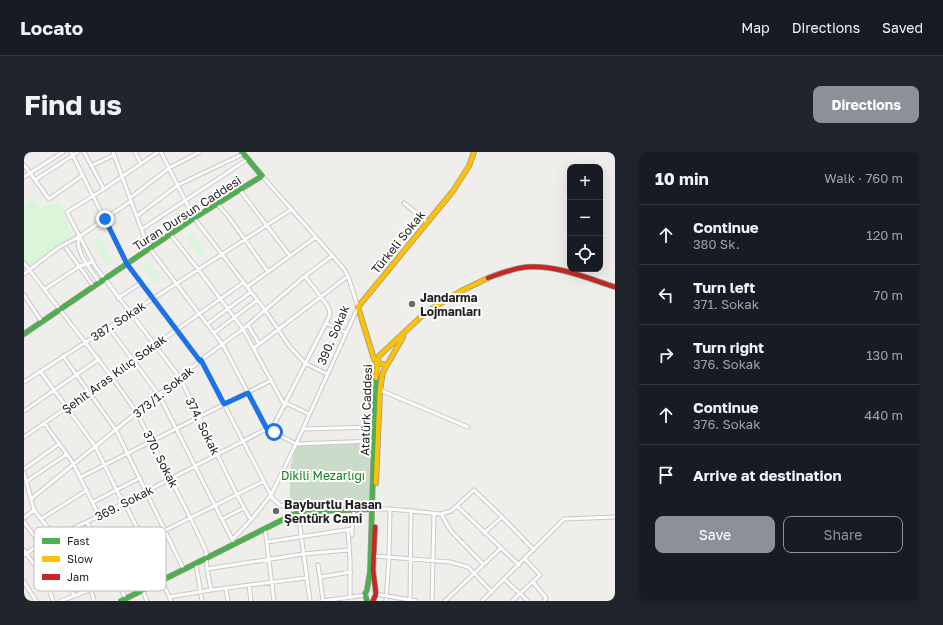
<!DOCTYPE html>
<html lang="en">
<head>
<meta charset="utf-8">
<style>
  :root { --surface:#171b24; --page:#20242c; --text:#f1f3f6; --muted:#9ea1a6; --line:#363941; --accent:#8c9099 }
  body { margin:0; font-family:"Golos Text",sans-serif; background:var(--page); color:var(--text) }
  .controls { position:absolute; right:12px; top:12px; display:grid; overflow:hidden; border-radius:8px; box-shadow:0 4px 16px #0002 }
  .controls button { width:36px; height:36px; display:grid; place-items:center; padding:0; border:0; border-bottom:1px solid var(--line); background:var(--surface); color:var(--text); font:20px sans-serif }
  .stop { position:absolute; width:12px; height:12px; margin:-9px; border:3px solid #1a73e8; border-radius:50%; background:#fff }
  .stop.end { background:#1a73e8; border-color:#fff; box-shadow:0 1px 4px #0008 }
  .list { margin:0; padding:0; list-style:none }
  h2 { display:flex; justify-content:space-between; align-items:center; height:52px; margin:0; padding:0 16px; font-size:17px }
  h2 small { font-size:13px; font-weight:400; color:var(--muted) }
  .list li { display:grid; grid-template-columns:26px 1fr auto; gap:12px; align-items:center; box-sizing:border-box; height:60px; padding:0 16px; border-top:1px solid var(--line) }
  .list b { display:block; font-size:15px; white-space:nowrap }
  .list p { margin:0; font-size:13px; white-space:nowrap; color:var(--muted) }
  .list em { font-size:13px; font-style:normal; color:var(--muted) }
  .actions { display:flex; gap:8px; padding:12px 16px }
  .actions a { flex:1; padding:9px 0; border:1px solid var(--accent); border-radius:8px; text-align:center; font-size:14px; color:var(--accent) }
  .actions .main { background:var(--accent); color:#fff }
  .icon { flex:none; width:22px; height:22px; fill:none; stroke:currentColor; stroke-width:2; stroke-linecap:round; stroke-linejoin:round }
  .map { position:relative; flex:none; width:591px; height:449px; overflow:hidden; border-radius:8px }
  header { display:flex; align-items:center; gap:24px; box-sizing:border-box; height:56px; padding:0 20px; background:var(--surface); border-bottom:1px solid var(--line) }
  header strong { font-size:19px }
  nav { display:flex; gap:22px; margin-inline-start:auto; font-size:14px }
  .intro { display:flex; align-items:center; justify-content:space-between; box-sizing:border-box; height:96px; padding:0 24px }
  h1 { margin:0; font-size:28px }
  .button { padding:10px 18px; border-radius:8px; background:var(--accent); color:#fff; font-size:14px; font-weight:700 }
  main { display:flex; gap:24px; padding:0 24px }
  aside { flex:1; background:var(--surface); border-radius:8px; box-shadow:0 4px 16px #0002 }
  .map>svg:first-child { display:block }
  .cemetery { fill:#cadbca }
  .park { fill:#daf5da }
  .lines { fill:none; stroke-linecap:round; stroke-linejoin:round }
  .street-casing { stroke:#c9c8c7; stroke-width:5 }
  .fast-casing { stroke:#999a82; stroke-width:6 }
  .slow-casing { stroke:#999a82; stroke-width:6 }
  .jam-casing { stroke:#999a82; stroke-width:6 }
  .street { stroke:#fdfcfc; stroke-width:3 }
  .fast { stroke:#4caf50; stroke-width:4.5 }
  .slow { stroke:#ffc107; stroke-width:4.5 }
  .jam { stroke:#c62828; stroke-width:4.5 }
  .route { stroke:#1a73e8; stroke-width:5 }
  .poi-dot { fill:#6a6968; stroke:#fff; stroke-width:1.5 }
  .labels { text-anchor:middle; dominant-baseline:central; stroke-width:4; stroke-linejoin:round; paint-order:stroke }
  .street-label { font-size:12px; fill:#222; stroke:#fff }
  .poi-label { font-size:12px; font-weight:bold; fill:#222; stroke:#fff; text-anchor:start }
  .park-label { font-size:12px; fill:#0c8416; stroke:#fff }
  .key { fill:#fff; stroke:#bdbdbd; stroke-width:1 }
  .key-label { font-size:11px; fill:#222 }
</style>
</head>
<body>
<header>
<strong>Locato</strong>
<nav><a>Map</a><a>Directions</a><a>Saved</a></nav>
</header>
<div class="intro"><h1>Find us</h1><a class="button">Directions</a></div>
<main>
<div class="map">
<svg width="591" height="449" viewBox="0 0 591 449">
  <rect width="100%" height="100%" fill="#f0eeeb"/>
  <path class="cemetery" d="M348 289 347 354 274 356 266 352V318L272 292Z"/>
  <path class="park" d="M8 47 16 56 25 52H34C43 61 45 75 48 87L34 93 7 117 0 108V53Z
    M167 81 181 100 176 104 161 86Z
    M76 84 89 110 83 113 76 104 70 87Z
    M124 110 137 127 131 132 118 115Z"/>
  <g class="lines">
    <defs>
      <path id="street" d="M47 0 103 112 176 209
        M60 0 80 37
        M89 0 125 98
        M111 0 117 12
        M134 0 80 37 43 60 71 114 156 226 213 343 227 368
        M137 0 170 66 241 158 266 195 281 211 303 222
        M0 2 3 0
        M0 13 25 47 59 23
        M67 14 90 3
        M0 25 39 0
        M11 28 54 0
        M215 37 266 104
        M106 46 145 16 176 0
        M380 51 403 70
        M193 52 204 64 244 120
        M113 64 154 33 219 2
        M118 77 224 7
        M147 83 174 117 219 177 261 254
        M55 85C50 98 69 121 76 131
        M42 96 70 135
        M126 97 199 193 243 277
        M0 111 87 224 113 261 166 365 182 399 183 417 187 438
        M0 122 34 96 56 84 107 49
        M223 135 292 85
        M21 137 56 114 68 110
        M0 143 18 170
        M94 146 117 131
        M302 171 322 181
        M183 172 227 140
        M224 173 235 192
        M85 176 135 243 209 389
        M190 181 233 148
        M230 196 324 124
        M39 204 92 278 160 418
        M177 208 249 347 256 353 274 360 286 449
        M16 219 71 294 99 351
        M0 230 268 57
        M356 238 444 275
        M262 251 285 262
        M0 259 75 207
        M21 272 49 311 75 364
        M245 276 257 284 272 292 350 289
        M279 277 351 275
        M0 285 64 241 220 130
        M0 317 35 292
        M0 321 10 358 31 385 60 417 64 425 70 449
        M57 325 246 229
        M3 329 43 302
        M7 347 177 208 219 177 281 124 308 104
        M69 350 116 326
        M100 350 120 389 147 449
        M433 354 495 413
        M351 357H366L417 362 427 359 450 338 478 365 510 398
        M417 362 427 379 459 412
        M0 366 10 358
        M17 367 63 338
        M198 367 220 356
        M0 370 43 428 50 444
        M63 370 102 447
        M241 377 250 449
        M328 377V383
        M324 378 326 408V445
        M460 381 478 365
        M208 388 227 368 247 343 272 292 334 155 324 124 320 117 238 24
        M120 389 240 329
        M243 390 328 377 330 358
        M0 398 23 431 29 449
        M0 403 16 392 75 364 250 273 306 163 305 157 303 153 281 124
        M350 404 426 410 444 415 468 440
        M172 412 178 449
        M294 413 296 425
        M183 417 279 402 325 398
        M480 427 504 449
        M43 428 60 417 109 414 127 406
        M0 430 12 449
        M509 430 522 446 520 449
        M225 433 227 449
        M202 437 204 449
        M119 439 123 449
        M352 442 392 449
        M145 445 187 438 282 426
        M386 448 387 358
        M37 449 68 437
        M298 449 342 443
        M299 449 296 425 327 420
        M362 449 365 406 366 357
        M408 449 410 361
        M421 449 477 396
        M458 449 540 367 591 365
        M488 449 516 423 501 407"/>
      <path id="fast" d="M0 182 170 66 238 24 218 0
        M97 449 274 360 349 357
        M343 449 341 442 343 438 346 420 352 226"/>
      <path id="slow" d="M363 213 353 211 350 207 334 155 429 39 445 14 450 0
        M352 226 353 211 355 204 401 161 437 139 464 126
        M352 331 356 238 359 220 379 185"/>
      <path id="jam" d="M464 126C477 121 490 116 503 115 533 113 563 126 591 135
        M349 449 352 442 349 418 351 375"/>
    </defs>
    <use href="#street" class="street-casing"/>
    <use href="#fast" class="fast-casing"/>
    <use href="#slow" class="slow-casing"/>
    <use href="#jam" class="jam-casing"/>
    <use href="#street" class="street"/>
    <use href="#fast" class="fast"/>
    <use href="#slow" class="slow"/>
    <use href="#jam" class="jam"/>
  </g>
  <g class="lines">
    <path class="route" d="M81 67 103 112 176 209 177 208 200 252 224 241 243 277 245 276 250 280"/>
  </g>
  <g class="poi-dot">
    <circle cx="388" cy="152" r="4"/>
    <circle cx="252" cy="359" r="4"/>
  </g>
  <g class="labels">
    <g class="street-label">
      <text transform="translate(163 61) rotate(-33)">Turan Dursun Caddesi</text>
      <text transform="translate(374 90) rotate(-51)">Türkeli Sokak</text>
      <text transform="translate(94 169) rotate(-33)">387. Sokak</text>
      <text transform="translate(309 183) rotate(-67)">390. Sokak</text>
      <text transform="translate(90 222) rotate(-36)">Şehit Aras Kılıç Sokak</text>
      <text transform="translate(139 240) rotate(-39)">373/1. Sokak</text>
      <text transform="translate(342 258) rotate(-88)">Atatürk Caddesi</text>
      <text transform="translate(179 274) rotate(64)">374. Sokak</text>
      <text transform="translate(137 307) rotate(63)">370. Sokak</text>
      <text transform="translate(100 351) rotate(-27)">369. Sokak</text>
    </g>
    <g class="poi-label">
      <text x="396" y="145">Jandarma<tspan x="396" dy="14">Lojmanları</tspan></text>
      <text x="260" y="352">Bayburtlu Hasan<tspan x="260" dy="14">Şentürk Cami</tspan></text>
    </g>
    <g class="park-label">
      <text x="299" y="323">Dikili Mezarlığı</text>
    </g>
  </g>
  <rect x="10" y="375" width="132" height="64" rx="6" class="key"/>
  <rect x="18" y="386" width="18" height="6" fill="#4caf50"/>
  <rect x="18" y="404" width="18" height="6" fill="#ffc107"/>
  <rect x="18" y="422" width="18" height="6" fill="#c62828"/>
  <g class="key-label">
    <text x="43" y="393">Fast</text>
    <text x="43" y="411">Slow</text>
    <text x="43" y="429">Jam</text>
  </g>
</svg>
<div class="controls">
<button>+</button>
<button>−</button>
<button><svg class="icon" aria-label="locate" viewBox="0 0 24 24"><circle cx="12" cy="12" r="6"/><path d="M12 2v4M12 18v4M2 12h4M18 12h4"/></svg></button>
</div>
<div class="stop" style="left:250px;top:280px"></div>
<div class="stop end" style="left:81px;top:67px"></div>
</div>
<aside>
<h2>10 min<small>Walk · 760 m</small></h2>
<ul class="list">
<li><svg class="icon" aria-label="ahead" viewBox="0 0 24 24"><path d="M12 20V5M6 11l6-6 6 6"/></svg><div><b>Continue</b><p>380 Sk.</p></div><em>120 m</em></li>
<li><svg class="icon" aria-label="left" viewBox="0 0 24 24"><path d="M17 20v-9H6M10 6l-5 5 5 5"/></svg><div><b>Turn left</b><p>371. Sokak</p></div><em>70 m</em></li>
<li><svg class="icon" aria-label="right" viewBox="0 0 24 24"><path d="M7 20v-9h11M14 6l5 5-5 5"/></svg><div><b>Turn right</b><p>376. Sokak</p></div><em>130 m</em></li>
<li><svg class="icon" aria-label="ahead" viewBox="0 0 24 24"><path d="M12 20V5M6 11l6-6 6 6"/></svg><div><b>Continue</b><p>376. Sokak</p></div><em>440 m</em></li>
<li><svg class="icon" aria-label="arrive" viewBox="0 0 24 24"><path d="M6 21V4h12l-3 4 3 4H6"/></svg><div><b>Arrive at destination</b></div></li>
</ul>
<div class="actions"><a class="main">Save</a><a>Share</a></div>
</aside>
</main>
</body>
</html>
